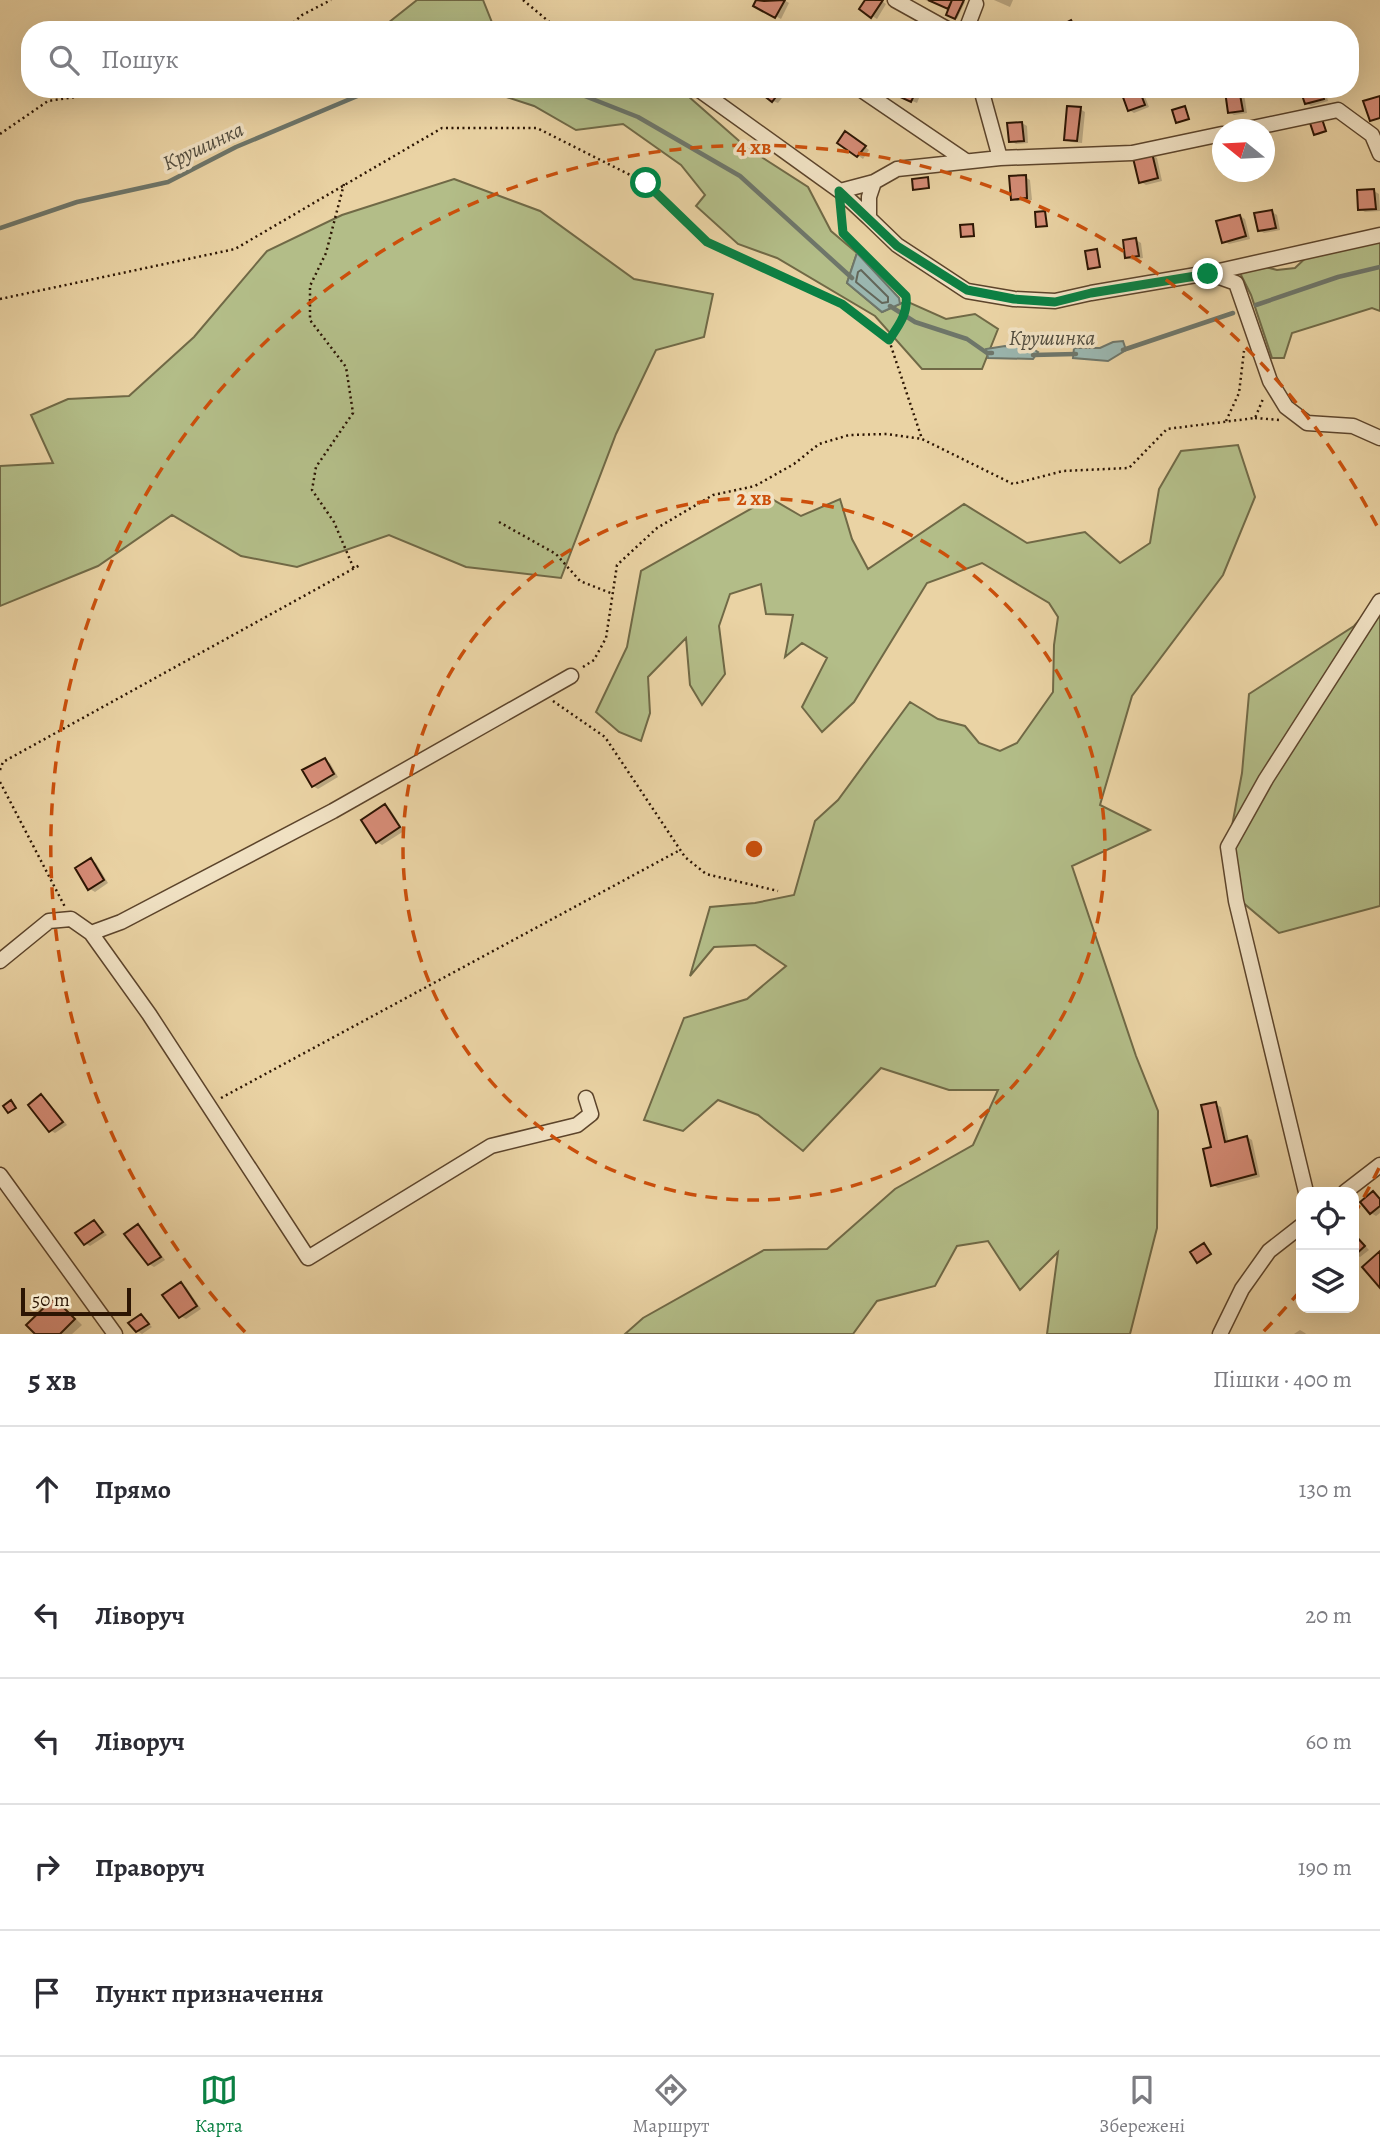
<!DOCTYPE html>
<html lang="uk">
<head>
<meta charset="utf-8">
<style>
  :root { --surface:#fff; --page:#f2f2f3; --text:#2b2b33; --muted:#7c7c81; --line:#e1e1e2; --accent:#0b8043 }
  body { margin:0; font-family:Alegreya,serif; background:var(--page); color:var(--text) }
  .controls { position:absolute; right:21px; bottom:21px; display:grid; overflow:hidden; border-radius:14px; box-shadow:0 7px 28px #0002 }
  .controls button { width:63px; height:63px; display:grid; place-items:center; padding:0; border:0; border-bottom:2px solid var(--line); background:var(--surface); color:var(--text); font:35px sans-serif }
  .compass { position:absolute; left:1212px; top:119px; width:63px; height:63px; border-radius:50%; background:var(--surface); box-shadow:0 7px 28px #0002; rotate:288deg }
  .scale { position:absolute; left:21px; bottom:18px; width:110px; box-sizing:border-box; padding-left:7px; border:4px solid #2c1503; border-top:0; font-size:19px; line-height:24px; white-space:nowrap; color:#2c1503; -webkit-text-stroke:5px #f1e2c4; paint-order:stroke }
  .stop { position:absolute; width:21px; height:21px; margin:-16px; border:5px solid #0b8043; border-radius:50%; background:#fff }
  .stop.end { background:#0b8043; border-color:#fff; box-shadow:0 2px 7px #0008 }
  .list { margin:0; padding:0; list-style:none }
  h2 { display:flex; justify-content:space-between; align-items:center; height:91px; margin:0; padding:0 28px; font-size:30px }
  h2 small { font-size:23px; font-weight:400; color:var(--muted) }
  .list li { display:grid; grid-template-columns:46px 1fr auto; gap:21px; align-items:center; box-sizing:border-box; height:126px; padding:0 28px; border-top:2px solid var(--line) }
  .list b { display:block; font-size:26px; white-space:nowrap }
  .list em { font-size:23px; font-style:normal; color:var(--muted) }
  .icon { flex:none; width:38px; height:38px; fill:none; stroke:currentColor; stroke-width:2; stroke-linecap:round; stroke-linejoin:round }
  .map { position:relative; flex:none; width:1380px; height:1334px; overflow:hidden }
  .search { position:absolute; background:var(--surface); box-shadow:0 7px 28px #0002; left:21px; right:21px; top:21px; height:77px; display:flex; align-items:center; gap:18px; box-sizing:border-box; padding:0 24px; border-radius:28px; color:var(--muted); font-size:26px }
  .sheet { height:721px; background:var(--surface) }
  nav { display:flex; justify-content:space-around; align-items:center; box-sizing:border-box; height:98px; border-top:2px solid var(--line); background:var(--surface); font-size:19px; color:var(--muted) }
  nav a { display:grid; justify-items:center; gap:4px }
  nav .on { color:var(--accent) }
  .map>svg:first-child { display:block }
  .green { fill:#b3bd88; stroke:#706946; stroke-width:2 }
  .water { fill:#9ab6af; stroke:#6e766a; stroke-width:2 }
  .shadow { fill:#0003 }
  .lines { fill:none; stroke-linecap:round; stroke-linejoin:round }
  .shore { stroke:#636659; stroke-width:2 }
  .stream { stroke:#6e766a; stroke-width:4.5 }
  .building { fill:#d68c77; stroke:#2c1503; stroke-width:2 }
  .minor-casing { stroke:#5c442b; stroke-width:17 }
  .path { stroke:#2c1503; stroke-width:2.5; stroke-dasharray:2 3.5; stroke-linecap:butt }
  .minor { stroke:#f1e2c4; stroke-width:14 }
  .route { stroke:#0b8043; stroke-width:9 }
  .ring { fill:none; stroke:#cc4f0b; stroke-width:3.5; stroke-dasharray:12 9 }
  .labels { text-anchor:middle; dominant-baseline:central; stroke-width:7; stroke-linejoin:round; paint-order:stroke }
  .water-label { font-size:21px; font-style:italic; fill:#524d3f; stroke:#f1e2c4 }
  .centre { fill:#cc4f0b; stroke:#f1e2c4; stroke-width:3.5 }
  .ring-label { font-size:21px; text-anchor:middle; font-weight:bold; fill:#cc4f0b; stroke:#f1e2c4; stroke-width:7; stroke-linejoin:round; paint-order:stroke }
</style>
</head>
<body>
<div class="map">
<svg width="1380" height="1334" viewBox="0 0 1380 1334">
  <rect width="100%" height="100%" fill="#ead3a4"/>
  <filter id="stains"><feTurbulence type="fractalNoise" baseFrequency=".00286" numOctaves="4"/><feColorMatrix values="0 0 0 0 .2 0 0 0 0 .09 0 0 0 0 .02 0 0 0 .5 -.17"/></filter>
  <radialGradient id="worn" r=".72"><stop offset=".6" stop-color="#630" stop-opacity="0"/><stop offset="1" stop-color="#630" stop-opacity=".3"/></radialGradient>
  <path class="green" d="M417 0H483L495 30H392L388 23Z
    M482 89H680L746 147 808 187 831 231 857 253 847 283 882 312 906 301 946 319 975 314 998 329 982 369H922L875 316 777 258 738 244 696 206 705 195 681 165 623 124 576 130 534 106Z
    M454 179 540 211 634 279 713 294 704 337 656 350 616 434 561 578 466 567 389 535 297 567 241 556 172 515 98 566 0 606V466L53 463 31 415 68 399 129 396 194 337 267 251 342 215Z
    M1380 241V311L1372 308 1292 333 1284 358H1272L1251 295 1240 273 1247 262 1277 270 1295 268 1312 252Z
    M1238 445 1255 497 1223 575 1132 696 1100 805 1150 830 1072 866 1136 1056 1158 1111 1157 1228 1130 1334H1047L1058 1252 1020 1290 988 1241 957 1246 935 1286 877 1301 853 1334H625L643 1318 764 1250 827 1249 895 1189 973 1145 998 1090H949L881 1068 803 1151 758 1115 718 1100 683 1131 644 1120 684 1018 747 999 786 966 755 945 714 947 690 976 710 907 755 903 794 895 815 821 838 800 910 702 938 719 965 726 979 743 1000 751 1017 743 1053 692 1054 645 1058 617 1049 603 982 563 927 583 854 702 822 732 802 707 827 658 802 643 785 657 793 615 766 614 761 584 730 594 719 626 725 674 702 705 690 685 686 638 648 677 650 713 641 741 619 732 596 712 627 647 641 571 770 498 801 516 840 499 852 539 868 569 964 504 1027 543 1085 532 1120 563 1150 543 1159 489 1181 451Z
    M1380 597V906L1279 933 1235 896 1228 847 1242 773 1249 694 1354 626Z"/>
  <path class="water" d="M857 253 899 298 900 304 882 312 847 283Z
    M1123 341 1126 350 1108 361 1073 358 1074 348H1100L1113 342Z
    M1005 346 1029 347 1038 352 1033 359 988 358 986 349Z"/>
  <path class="shadow" d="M758 0 765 3 767 0H784L789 3 781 19 756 5Z
    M867 0H880L886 4 877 19 861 9Z
    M925 0H961L965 2 957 19 948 14 950 9Z
    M994 0H1013L1010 7Z
    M779 89 785 94 778 103 773 101Z
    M886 89H920L922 91 917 103Z
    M994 89H1010V90L998 92Z
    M1122 89H1142L1149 107 1134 113 1129 110Z
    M1302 89H1325L1328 101 1311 106 1306 103Z
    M1239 91 1244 94 1247 113 1234 115 1229 112Z
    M1080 109 1085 112 1082 143 1071 142 1066 139Z
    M1323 119 1327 132 1318 135 1316 134Z
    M1022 123 1027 126 1028 143 1016 144 1011 141Z
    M851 136 869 150 863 159 839 142Z
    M1152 155 1157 158 1162 181 1146 185 1141 182Z
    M1025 177 1030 180 1032 200 1017 201 1012 199Z
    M1374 191 1379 194 1380 211 1365 212 1360 209Z
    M1272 212 1277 215 1280 230 1264 233 1259 230Z
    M1240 216 1245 219 1250 239 1229 244 1224 241Z
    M1136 240 1141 243 1143 258 1132 260 1127 257Z
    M325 760 330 763 338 777 318 789 313 786Z
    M385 806 390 809 404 831 382 845 377 842Z
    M91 860 96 863 108 883 95 892 90 889Z
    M41 1096 46 1099 67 1125 55 1133 50 1130Z
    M1215 1104 1221 1107 1229 1143 1247 1137 1252 1140 1260 1177 1218 1188 1213 1185Z
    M1373 1193 1380 1198V1213L1376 1216 1371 1213Z
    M94 1222 107 1235 90 1246 85 1243Z
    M138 1227 143 1229 165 1260 154 1267 149 1264Z
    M1354 1236 1359 1239 1369 1250 1360 1257 1354 1253Z
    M181 1284 186 1287 201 1309 186 1319 180 1316Z
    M54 1300 62 1305 82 1325 72 1334H37Z
    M141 1316 152 1327 142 1334 137 1331Z
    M1300 1330 1305 1333 1306 1334H1294Z"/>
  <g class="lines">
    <path class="shore" d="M861 270 888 297V302L882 303 856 282 858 272Z"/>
    <path class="stream" d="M567 89 638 117 740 176 852 278
      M0 228 77 202 168 182 236 147 374 89
      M1256 305 1338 277 1380 267
      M890 306 915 322 967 339 987 353H992
      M1123 350 1233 313
      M1033 355 1076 354"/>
  </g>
  <path class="building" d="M756 0 764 1 785 0 775 18 753 6Z
    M865 0H883L871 18 859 9Z
    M928 0H952L948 9Z
    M952 0H964L955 19 946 15Z
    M1071 20 1076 30H1055L1054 29Z
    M1017 23V30H1000L999 25Z
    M755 89H780L781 90 772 102Z
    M883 89H917L911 102Z
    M1120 89H1139L1145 105 1128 111Z
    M1239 89 1243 111 1228 113 1225 91Z
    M1300 89H1321L1324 99 1305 104Z
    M1380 96V118L1370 121 1363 101Z
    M1067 106 1081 107 1077 141 1064 140Z
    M1185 106 1189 119 1176 123 1172 110Z
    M1321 116 1326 131 1314 135 1309 120Z
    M1022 122 1024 141 1009 142 1007 123Z
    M845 131 866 146 857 157 837 143Z
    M1152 153 1158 178 1139 183 1133 158Z
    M1026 175 1027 198 1011 200 1009 176Z
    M928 177 929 188 913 190 912 179Z
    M1374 189 1376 209 1358 210 1357 190Z
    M1272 210 1276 228 1258 231 1254 213Z
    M1045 211 1047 226 1036 227 1035 212Z
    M1240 215 1246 236 1222 243 1216 221Z
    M973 224 974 236 961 237 960 225Z
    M1136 238 1139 256 1125 258 1123 240Z
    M1097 249 1100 267 1088 269 1085 251Z
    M325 758 334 774 312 787 302 770Z
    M385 804 400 827 376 843 361 820Z
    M91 858 104 880 88 890 75 868Z
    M41 1094 63 1122 49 1132 28 1105Z
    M11 1100 16 1108 8 1113 3 1106Z
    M1216 1102 1225 1142 1247 1136 1256 1174 1211 1186 1203 1149 1211 1147 1201 1105Z
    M1373 1191 1380 1199V1206L1370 1214 1360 1202Z
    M94 1220 103 1232 84 1245 75 1233Z
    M138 1224 161 1257 148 1265 124 1234Z
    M1354 1234 1365 1246 1354 1256Z
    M1204 1243 1211 1254 1197 1263 1190 1252Z
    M1380 1251V1288L1362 1267Z
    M181 1282 197 1306 179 1318 162 1295Z
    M54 1298 75 1319 60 1334H35L26 1325Z
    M141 1314 149 1324 136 1332 128 1323Z"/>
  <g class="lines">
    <defs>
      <path id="minor" d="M895 0 949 30
        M966 30 976 4
        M698 89 840 191 874 182 869 197V218L897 245 967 291 1014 299 1055 301 1091 293 1208 273 1236 283 1270 381 1286 407 1307 423 1353 426 1380 438
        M860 89 966 161
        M981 89 1000 158
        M1243 130 1338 110 1372 135 1380 154
        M874 182 897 169 1000 158 1132 153 1222 134
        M840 191 869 218
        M1210 273 1380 235
        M91 933 149 1014 308 1258 491 1146 577 1125 591 1114 586 1098
        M0 961 49 921 71 919 91 933 121 922 333 811 571 676
        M0 1175 115 1334
        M1306 1192 1236 901 1228 847 1266 779 1380 601
        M1345 1192 1380 1165
        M1220 1334 1242 1289 1269 1251 1301 1226"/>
    </defs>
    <use href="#minor" class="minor-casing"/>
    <path class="path" d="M523 0 559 30
      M285 30 302 15 331 0
      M0 134 48 101 109 92 188 91 192 89
      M344 184 326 253 310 286V320L346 367 353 413 316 467 312 490 334 522 354 569
      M841 212 843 233 907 296C908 314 899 325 889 340
      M0 299 235 249 442 128H537L646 183 707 242 842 304 889 340 922 439 1013 484 1063 471 1129 468 1167 429 1255 418 1263 399
      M1255 418 1280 420
      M1226 421 1239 393 1244 351
      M499 522 556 554 580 581 613 594
      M583 667 594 660 606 638 617 565 657 528 713 495 755 486 794 464 819 444 849 435 887 434 922 439
      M553 701 605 737 685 857 706 874 778 891
      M0 770 3 762 360 565
      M0 782 65 907
      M221 1098 680 850"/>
    <use href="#minor" class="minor"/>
  </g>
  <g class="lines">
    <path class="route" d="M646 183 707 242 842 304 889 340C899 325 908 314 906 296L843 233 839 191 897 246 967 290 1014 299 1055 302 1091 293 1208 274"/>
  </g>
  <g class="ring">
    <circle cx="754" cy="849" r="351"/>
    <path d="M1379 1168A702 702 0 0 1 1356 1211M1300 1291A702 702 0 0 1 1263 1332M245 1332A702 702 0 1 1 1379 530"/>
  </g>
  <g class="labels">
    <g class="water-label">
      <text transform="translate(203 146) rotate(-25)">Крушинка</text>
      <text x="1052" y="338">Крушинка</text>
    </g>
  </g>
  <circle cx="754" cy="849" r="10" class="centre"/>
  <g class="ring-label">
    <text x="754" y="154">4 хв</text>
    <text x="754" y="505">2 хв</text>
  </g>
  <rect width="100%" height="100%" filter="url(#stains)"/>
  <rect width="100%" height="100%" fill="url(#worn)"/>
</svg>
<div class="controls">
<button><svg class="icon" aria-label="locate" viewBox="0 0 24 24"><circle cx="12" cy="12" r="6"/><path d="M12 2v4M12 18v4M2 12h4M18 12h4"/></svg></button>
<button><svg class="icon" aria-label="layers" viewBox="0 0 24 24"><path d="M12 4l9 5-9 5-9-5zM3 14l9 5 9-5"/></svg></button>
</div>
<svg class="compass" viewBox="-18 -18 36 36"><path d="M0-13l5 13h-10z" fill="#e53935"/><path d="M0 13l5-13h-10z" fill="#7c7c81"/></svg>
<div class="scale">50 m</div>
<div class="stop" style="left:646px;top:183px"></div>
<div class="stop end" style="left:1208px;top:274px"></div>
<div class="search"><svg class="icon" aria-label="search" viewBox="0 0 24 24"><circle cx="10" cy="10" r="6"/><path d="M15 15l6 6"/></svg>Пошук</div>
</div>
<section class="sheet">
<h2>5 хв<small>Пішки · 400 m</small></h2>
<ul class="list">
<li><svg class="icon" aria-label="ahead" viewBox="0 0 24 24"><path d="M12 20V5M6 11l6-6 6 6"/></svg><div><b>Прямо</b></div><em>130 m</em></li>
<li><svg class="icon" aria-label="left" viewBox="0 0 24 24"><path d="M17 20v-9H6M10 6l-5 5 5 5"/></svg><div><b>Ліворуч</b></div><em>20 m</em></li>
<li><svg class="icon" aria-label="left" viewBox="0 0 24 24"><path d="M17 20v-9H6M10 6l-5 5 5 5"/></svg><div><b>Ліворуч</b></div><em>60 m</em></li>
<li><svg class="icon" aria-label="right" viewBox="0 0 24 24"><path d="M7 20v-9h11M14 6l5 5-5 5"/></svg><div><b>Праворуч</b></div><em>190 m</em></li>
<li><svg class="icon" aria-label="arrive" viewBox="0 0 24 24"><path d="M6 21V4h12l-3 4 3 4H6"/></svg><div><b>Пункт призначення</b></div></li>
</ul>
</section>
<nav>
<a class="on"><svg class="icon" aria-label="map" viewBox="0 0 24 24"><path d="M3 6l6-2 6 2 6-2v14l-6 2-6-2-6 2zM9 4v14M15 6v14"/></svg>Карта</a>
<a><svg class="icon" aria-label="directions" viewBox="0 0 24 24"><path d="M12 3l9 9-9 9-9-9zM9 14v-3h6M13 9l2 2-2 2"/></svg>Маршрут</a>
<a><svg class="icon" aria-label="saved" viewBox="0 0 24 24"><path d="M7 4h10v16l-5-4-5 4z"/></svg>Збережені</a>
</nav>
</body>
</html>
